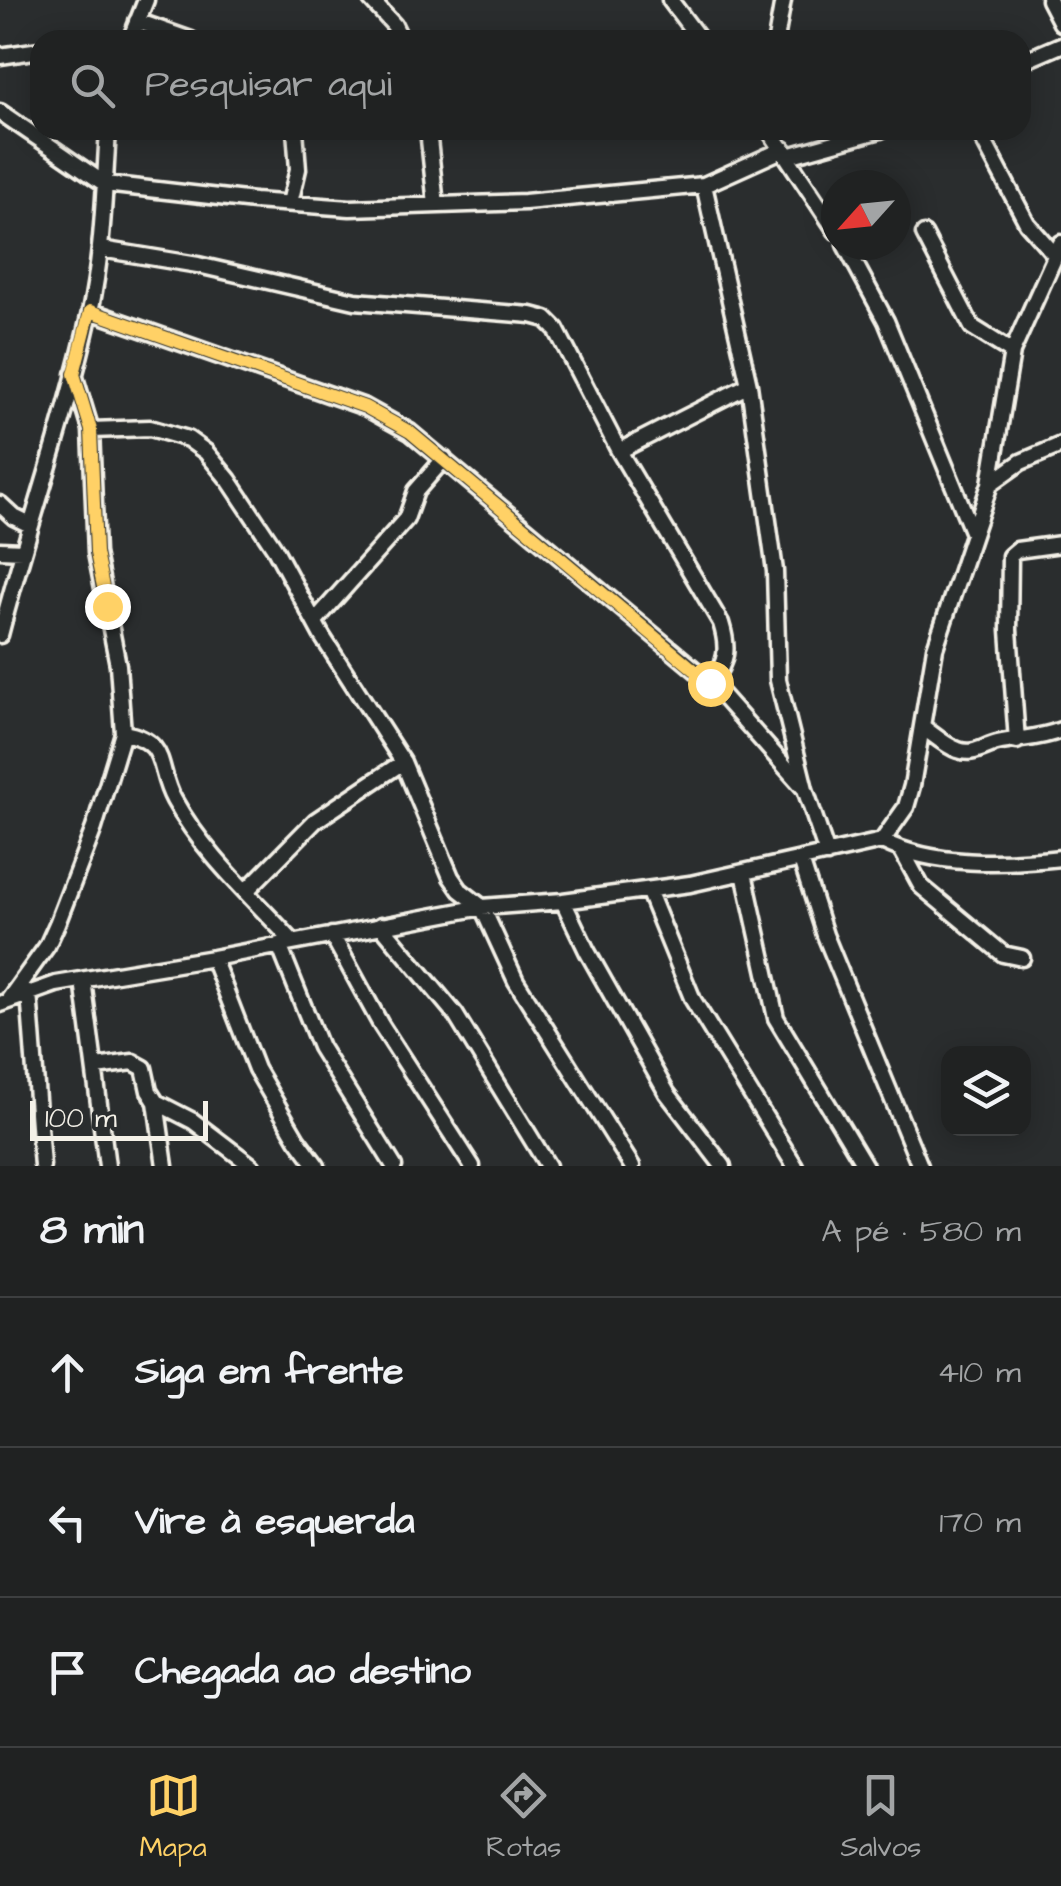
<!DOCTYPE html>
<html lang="pt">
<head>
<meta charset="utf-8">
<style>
  :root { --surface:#202222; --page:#2d2f2f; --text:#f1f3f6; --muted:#a2a4a5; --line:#3d3f40; --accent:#ffd166 }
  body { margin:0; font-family:"Architects Daughter",sans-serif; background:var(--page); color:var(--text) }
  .controls { position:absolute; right:30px; bottom:30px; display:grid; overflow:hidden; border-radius:20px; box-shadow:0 5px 25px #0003 }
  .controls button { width:90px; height:90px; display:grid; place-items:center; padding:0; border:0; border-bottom:2px solid var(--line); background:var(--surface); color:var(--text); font:50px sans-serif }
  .compass { position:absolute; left:821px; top:170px; width:90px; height:90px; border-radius:50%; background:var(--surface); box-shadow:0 5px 25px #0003; rotate:243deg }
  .scale { position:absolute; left:30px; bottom:25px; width:178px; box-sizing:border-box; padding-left:10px; border:5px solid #f4f1e8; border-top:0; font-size:28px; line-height:35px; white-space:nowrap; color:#f4f1e8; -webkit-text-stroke:8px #2a2d2e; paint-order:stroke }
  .stop { position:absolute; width:30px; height:30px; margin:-22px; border:8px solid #ffd166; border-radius:50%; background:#fff }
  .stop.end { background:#ffd166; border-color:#fff; box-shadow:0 2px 10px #0008 }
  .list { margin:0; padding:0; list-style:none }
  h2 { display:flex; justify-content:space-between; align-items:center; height:130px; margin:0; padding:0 40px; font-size:42px }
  h2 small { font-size:32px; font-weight:400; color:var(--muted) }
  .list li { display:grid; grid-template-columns:65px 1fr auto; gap:30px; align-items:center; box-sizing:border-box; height:150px; padding:0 40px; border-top:2px solid var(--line) }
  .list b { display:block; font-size:38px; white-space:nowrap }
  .list em { font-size:32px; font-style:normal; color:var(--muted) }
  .icon { flex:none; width:55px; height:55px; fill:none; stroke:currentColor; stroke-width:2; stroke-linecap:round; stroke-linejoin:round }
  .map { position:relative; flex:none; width:1061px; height:1166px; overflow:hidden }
  .search { position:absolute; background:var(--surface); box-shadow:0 5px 25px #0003; left:30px; right:30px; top:30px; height:110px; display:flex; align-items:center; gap:25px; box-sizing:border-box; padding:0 35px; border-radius:30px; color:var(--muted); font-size:38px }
  .sheet { height:580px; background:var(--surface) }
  nav { display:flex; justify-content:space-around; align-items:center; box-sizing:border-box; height:140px; border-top:2px solid var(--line); background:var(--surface); font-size:28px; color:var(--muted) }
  nav a { display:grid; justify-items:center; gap:5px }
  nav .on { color:var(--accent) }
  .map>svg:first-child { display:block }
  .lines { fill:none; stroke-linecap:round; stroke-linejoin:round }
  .minor-casing { stroke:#f4f1e8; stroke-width:21 }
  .minor { stroke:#2a2d2e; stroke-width:14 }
  .route { stroke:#ffd166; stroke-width:12 }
</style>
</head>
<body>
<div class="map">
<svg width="1061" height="1166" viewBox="0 0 1061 1166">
  <rect width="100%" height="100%" fill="#2a2d2e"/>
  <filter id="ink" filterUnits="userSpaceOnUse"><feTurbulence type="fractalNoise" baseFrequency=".01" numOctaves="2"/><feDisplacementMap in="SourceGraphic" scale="20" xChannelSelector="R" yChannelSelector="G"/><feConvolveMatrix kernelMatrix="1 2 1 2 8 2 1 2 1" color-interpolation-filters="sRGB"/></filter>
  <g filter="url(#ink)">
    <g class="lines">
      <defs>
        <path id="minor" d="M371 0 394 25 401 40
          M670 0 700 40
          M1049 0 1061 23
          M137 21 191 40
          M130 40 146 0
          M776 40 783 0
          M0 56 40 50
          M1021 62 1061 45
          M0 112 105 184 254 201 350 208 525 202 704 185 784 149
          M428 130 436 205
          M769 130 836 231
          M978 130 1027 223 1055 255
          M788 156 881 130
          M704 185 749 385 775 571 778 680 805 789 827 854
          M290 203 298 169 295 130
          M924 234 972 327 1012 352
          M845 245 886 321 972 531
          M101 249 198 265 355 301 531 315 546 319 556 329 619 451 721 623C729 649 727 662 711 683
          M90 311 365 407 410 432 711 683 805 789
          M91 430 150 428 188 439 206 452 229 480 275 549 322 636 403 762 451 877 460 890 482 907 516 981 632 1166
          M619 451 749 385
          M990 484 1021 462 1061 445
          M0 504 14 517 30 525
          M0 550 22 551
          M315 621 406 519 416 491 444 459
          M0 635C28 527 66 421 90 312 103 252 104 191 108 130
          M924 728C934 735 946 746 958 750 973 756 984 746 997 743 1020 738 1039 739 1061 730
          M123 733C170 741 156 768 174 800 203 853 252 897 293 942
          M1017 741 1009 630 1010 556 1017 550 1061 544
          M882 841C934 867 1004 864 1061 858
          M902 851 921 886 1003 954 1022 958
          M801 860 825 935 920 1166
          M744 873 776 1018 865 1166
          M648 890 693 1000 795 1166
          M246 891 315 821 403 762
          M563 901 587 951 667 1093 723 1166
          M381 925 455 1014 548 1166
          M332 935 381 1025 472 1166
          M279 945 320 1047 394 1166
          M213 958 256 1069 297 1139 317 1166
          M83 980 107 1166
          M29 992 42 1166
          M9 999 47 946 57 924 94 828 123 733 118 665 96 553 91 430 74 374
          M0 1004 56 984 213 958 482 907 563 901 690 884 882 841 906 807 912 786 935 648 990 484 1012 352 1061 243
          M96 1067 133 1062 144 1068 149 1091 156 1102 165 1166
          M156 1102 193 1121 252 1166"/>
      </defs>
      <use href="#minor" class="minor-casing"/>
      <use href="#minor" class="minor"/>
    </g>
  </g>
  <g class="lines" filter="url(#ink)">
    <path class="route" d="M107 606 96 553 91 430 74 374 90 311 365 407 410 432 710 683"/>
  </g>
</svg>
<div class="controls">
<button><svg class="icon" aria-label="layers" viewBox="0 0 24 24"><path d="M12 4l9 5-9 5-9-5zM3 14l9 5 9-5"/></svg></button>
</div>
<svg class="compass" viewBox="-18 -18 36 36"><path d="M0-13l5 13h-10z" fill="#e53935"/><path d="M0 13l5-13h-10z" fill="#a2a4a5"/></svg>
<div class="scale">100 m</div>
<div class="stop" style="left:710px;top:683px"></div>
<div class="stop end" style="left:107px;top:606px"></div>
<div class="search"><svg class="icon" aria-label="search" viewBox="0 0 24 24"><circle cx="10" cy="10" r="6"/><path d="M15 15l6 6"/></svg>Pesquisar aqui</div>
</div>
<section class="sheet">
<h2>8 min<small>A pé · 580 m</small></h2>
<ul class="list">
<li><svg class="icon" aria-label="ahead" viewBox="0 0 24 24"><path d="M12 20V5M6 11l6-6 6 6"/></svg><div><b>Siga em frente</b></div><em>410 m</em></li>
<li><svg class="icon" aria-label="left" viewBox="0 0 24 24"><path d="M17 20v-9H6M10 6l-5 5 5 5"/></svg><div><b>Vire à esquerda</b></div><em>170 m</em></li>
<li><svg class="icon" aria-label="arrive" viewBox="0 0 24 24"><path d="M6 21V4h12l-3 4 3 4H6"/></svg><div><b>Chegada ao destino</b></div></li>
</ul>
</section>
<nav>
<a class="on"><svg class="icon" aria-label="map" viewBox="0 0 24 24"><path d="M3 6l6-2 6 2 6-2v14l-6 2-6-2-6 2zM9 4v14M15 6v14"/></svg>Mapa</a>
<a><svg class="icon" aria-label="directions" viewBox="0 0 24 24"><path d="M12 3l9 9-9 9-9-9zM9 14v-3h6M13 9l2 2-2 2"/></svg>Rotas</a>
<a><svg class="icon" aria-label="saved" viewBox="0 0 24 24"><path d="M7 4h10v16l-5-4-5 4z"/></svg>Salvos</a>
</nav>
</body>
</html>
